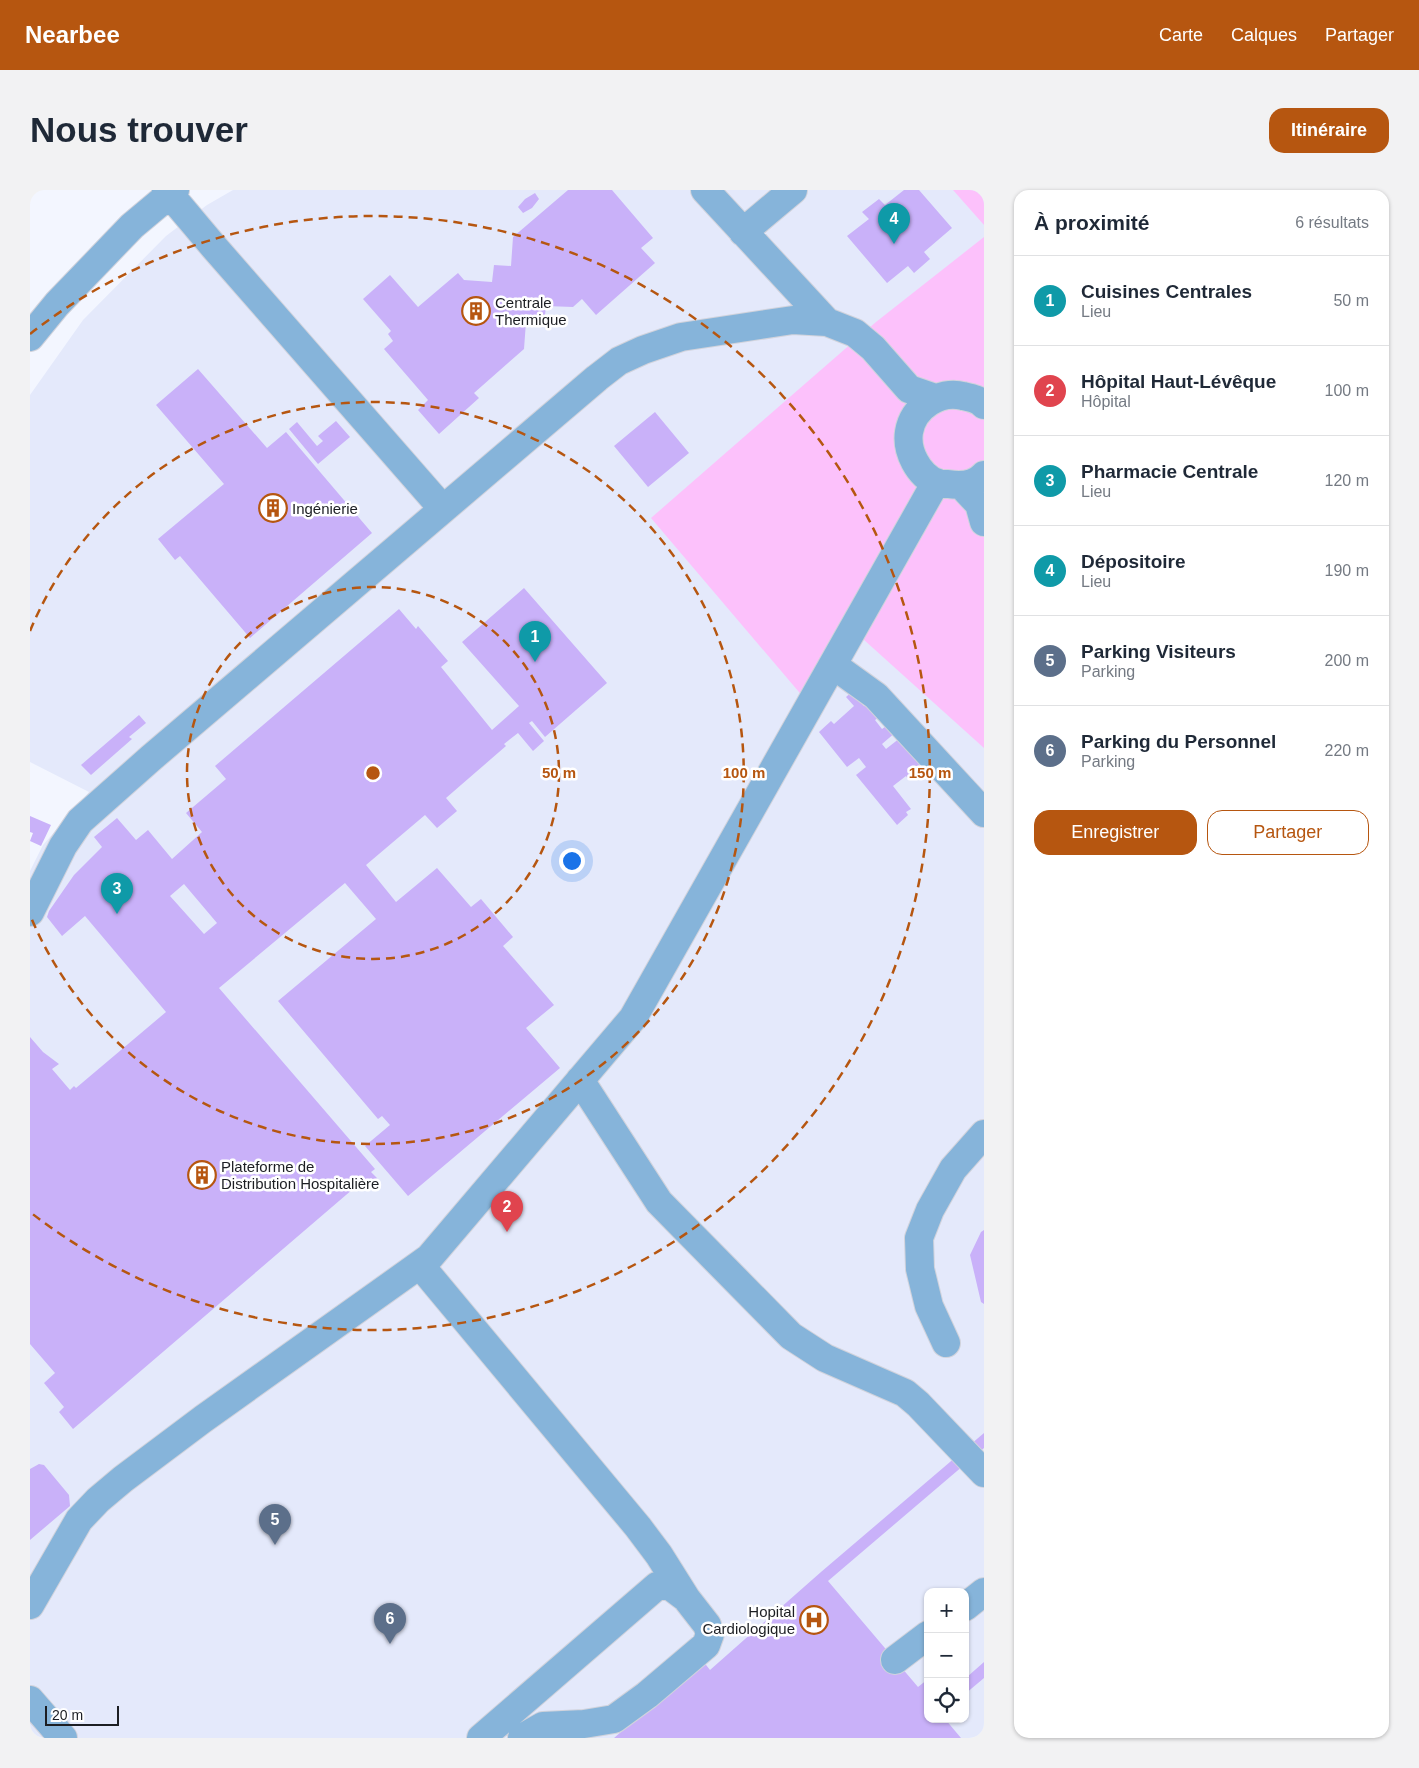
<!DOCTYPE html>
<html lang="fr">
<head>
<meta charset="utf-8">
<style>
  :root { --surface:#fff; --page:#f2f2f3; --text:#1f2937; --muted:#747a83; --line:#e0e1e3; --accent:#b65610 }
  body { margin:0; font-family:Arial,sans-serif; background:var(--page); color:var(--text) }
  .controls { position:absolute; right:15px; bottom:15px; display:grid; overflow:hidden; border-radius:10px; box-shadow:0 1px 4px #0004 }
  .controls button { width:45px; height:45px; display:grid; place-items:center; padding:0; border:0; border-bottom:1px solid var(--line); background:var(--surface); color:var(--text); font:25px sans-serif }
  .scale { position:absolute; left:15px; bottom:12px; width:74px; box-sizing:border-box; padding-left:5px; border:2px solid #1c1e23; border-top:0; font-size:14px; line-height:18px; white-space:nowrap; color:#1c1e23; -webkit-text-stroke:4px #fff; paint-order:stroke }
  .you { position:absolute; left:541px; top:670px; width:18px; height:18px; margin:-12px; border:4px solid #fff; border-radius:50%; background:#1a73e8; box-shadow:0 0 0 8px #1a73e833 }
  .badge { display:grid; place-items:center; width:32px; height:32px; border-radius:50%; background:var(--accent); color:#fff; font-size:16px; font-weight:700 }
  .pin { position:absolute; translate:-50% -41px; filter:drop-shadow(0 1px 2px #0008) }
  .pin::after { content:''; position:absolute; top:26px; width:18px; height:15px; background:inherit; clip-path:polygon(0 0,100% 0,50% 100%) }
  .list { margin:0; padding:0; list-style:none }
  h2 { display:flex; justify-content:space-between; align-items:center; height:65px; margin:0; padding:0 20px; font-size:21px }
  h2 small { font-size:16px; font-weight:400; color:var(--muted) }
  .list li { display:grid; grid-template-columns:32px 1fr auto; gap:15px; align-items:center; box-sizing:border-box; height:90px; padding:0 20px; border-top:1px solid var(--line) }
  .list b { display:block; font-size:19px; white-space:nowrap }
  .list p { margin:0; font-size:16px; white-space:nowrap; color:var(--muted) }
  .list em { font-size:16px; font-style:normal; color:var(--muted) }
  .actions { display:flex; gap:10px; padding:15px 20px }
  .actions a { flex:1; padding:11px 0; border:1px solid var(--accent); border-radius:15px; text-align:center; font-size:18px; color:var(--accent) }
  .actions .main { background:var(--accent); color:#fff }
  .icon { flex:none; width:28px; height:28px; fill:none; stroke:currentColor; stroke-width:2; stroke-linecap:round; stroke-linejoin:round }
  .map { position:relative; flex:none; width:954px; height:1548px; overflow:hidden; border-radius:15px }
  header { display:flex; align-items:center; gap:30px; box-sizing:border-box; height:70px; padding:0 25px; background:var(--accent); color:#fff }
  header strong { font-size:24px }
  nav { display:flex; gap:28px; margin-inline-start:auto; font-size:18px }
  .intro { display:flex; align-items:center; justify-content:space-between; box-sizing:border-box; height:120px; padding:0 30px }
  h1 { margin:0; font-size:35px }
  .button { padding:12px 22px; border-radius:15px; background:var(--accent); color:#fff; font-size:18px; font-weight:700 }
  main { display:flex; gap:30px; padding:0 30px }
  aside { flex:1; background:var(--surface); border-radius:15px; box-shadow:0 1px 4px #0004 }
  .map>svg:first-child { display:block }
  .built { fill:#e4e9fb; fill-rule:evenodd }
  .green { fill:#fcc1fb }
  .building { fill:#c9b1f9; fill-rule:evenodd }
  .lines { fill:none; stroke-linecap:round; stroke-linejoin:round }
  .minor-casing { stroke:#d1d3dc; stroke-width:30 }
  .minor { stroke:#86b4da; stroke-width:28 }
  .ring { fill:none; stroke:#b65610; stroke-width:2.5; stroke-dasharray:9 6 }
  .labels { text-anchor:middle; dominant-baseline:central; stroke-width:5; stroke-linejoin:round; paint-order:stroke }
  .poi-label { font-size:15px; fill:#1c1e23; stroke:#fff; text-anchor:start }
  .centre { fill:#b65610; stroke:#fff; stroke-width:2.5 }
  .ring-label { font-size:15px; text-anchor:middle; font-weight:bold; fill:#b65610; stroke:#fff; stroke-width:5; stroke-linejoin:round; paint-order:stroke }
</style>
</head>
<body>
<header>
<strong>Nearbee</strong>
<nav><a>Carte</a><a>Calques</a><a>Partager</a></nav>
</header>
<div class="intro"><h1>Nous trouver</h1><a class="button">Itinéraire</a></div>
<main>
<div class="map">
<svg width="954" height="1548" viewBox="0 0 954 1548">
  <rect width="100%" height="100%" fill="#f3f6ff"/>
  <path class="built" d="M203 0H954V1548H0V681L13 655 59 602 0 572V205L53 130 136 46 177 15ZM898 1402H935V1529H898Z"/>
  <path class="green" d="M923 0H954V35Z
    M954 47V558L823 440 780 515 621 328 846 132Z"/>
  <path class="building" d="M538 0H582L623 48 611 58 625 73 566 125 552 109 543 117 516 116 514 134 496 132 494 159 444 203 449 208 409 244 388 220 398 210 354 159 363 151 358 144 361 141 333 109 360 85 388 117 428 83 434 90 462 92 464 75 481 76 483 47Z
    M874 0H889L922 38 894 62 900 69 884 83 878 76 857 93 817 46 839 29 832 22 849 9 855 15Z
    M505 3 509 9 502 18 493 23 488 17 495 9Z
    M168 179 237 258 256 242 342 343 220 448 150 366 145 370 128 349 194 294 126 215Z
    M625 222 659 263 618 297 584 256Z
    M306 231 320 247 288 274 259 239 267 232 287 256 293 251 288 246Z
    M494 398 577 493 515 547 502 531 499 533 514 551 503 561 488 543 474 554 476 556 416 608 427 621 407 638 395 625 336 675 366 712 407 678 441 717 451 709 483 747 473 756 524 815 496 838 530 878 378 1006 335 956 360 935 352 926 348 929 248 811 346 729 315 693 189 798 345 979 341 982 347 988 334 999 330 993 43 1239 29 1222 34 1217 14 1193 25 1183 0 1154V847L13 862 29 874 22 879 40 900 44 896 46 898 136 822 55 726 32 746 17 727 19 721 44 685 72 657 64 647 87 628 106 650 118 640 142 669 172 642 156 623 196 589 185 576 369 419 386 439 388 436 418 471 411 477 462 540 489 516 432 452ZM154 694 187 733 174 744 140 706Z
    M824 500 832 509 829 511 834 516 840 511 852 525 845 530 852 539 859 534 866 542 852 554 856 559 870 548 895 577 879 590 876 586 863 596 881 619 876 622 878 625 867 635 826 585 836 577 829 568 817 577 789 542 801 531 804 534 824 516 816 507Z
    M109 525 116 533 99 547 102 549 61 585 51 575Z
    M0 626 21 635 11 656 0 651 3 643 0 642Z
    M954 1040V1114L951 1112 940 1065 951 1042Z
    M954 1243V1258L798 1391 888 1497 898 1489V1529H915L931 1548H584L673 1471 680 1480 791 1382Z
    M9 1274 14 1275 39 1305 40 1316 0 1350V1279Z
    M954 1472V1488L935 1504V1485L937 1487Z"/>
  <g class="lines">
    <defs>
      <path id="minor" d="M136 0 184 57 413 319
        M675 0 797 132
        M713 42 763 0
        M0 147 27 114 102 36 145 0
        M954 215C948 209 942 208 933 206 910 200 883 217 879 242 876 261 888 285 907 293 910 294 915 294 918 294 930 296 945 295 954 285
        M932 296 949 314 954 332
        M803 475 846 506 954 623
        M0 722 33 656 50 631 121 568 567 188 589 171 613 160 651 147 763 130 797 132 825 143 843 158 879 199 905 208
        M550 890 629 1012 761 1146 795 1168 875 1203 888 1214 954 1283
        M390 1075 608 1337 629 1365 656 1408
        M916 1153 899 1116 890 1079 889 1048 900 1020 923 979 954 944
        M0 1415 49 1330 68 1310 93 1289 173 1229 399 1068 603 828 906 292
        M935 1417 954 1402
        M865 1470 898 1445
        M0 1510 33 1548
        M451 1548 627 1396H640L656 1408 677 1435 680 1444 676 1455 617 1505 584 1529 554 1534 513 1536 492 1548"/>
    </defs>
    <use href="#minor" class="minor-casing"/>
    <use href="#minor" class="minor"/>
  </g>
  <g class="ring">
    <circle cx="343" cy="583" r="186"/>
    <path d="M0 441A371 371 0 1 1 0 725"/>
    <path d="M0 144A557 557 0 1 1 0 1022"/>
  </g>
  <defs>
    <symbol id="building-ring" viewBox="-11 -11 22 22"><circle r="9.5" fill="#fff" stroke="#b65610" stroke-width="1.5"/><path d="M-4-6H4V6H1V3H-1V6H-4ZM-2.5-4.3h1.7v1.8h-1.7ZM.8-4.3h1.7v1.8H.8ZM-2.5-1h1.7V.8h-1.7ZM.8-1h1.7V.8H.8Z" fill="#b65610"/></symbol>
    <symbol id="hospital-ring" viewBox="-11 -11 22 22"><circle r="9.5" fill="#fff" stroke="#b65610" stroke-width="1.5"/><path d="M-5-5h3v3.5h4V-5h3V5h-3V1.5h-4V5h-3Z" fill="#b65610"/></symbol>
  </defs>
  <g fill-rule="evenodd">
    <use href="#building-ring" x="430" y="105" width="32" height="32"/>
    <use href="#building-ring" x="227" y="302" width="32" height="32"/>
    <use href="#building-ring" x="156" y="969" width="32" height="32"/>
    <use href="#hospital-ring" x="768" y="1414" width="32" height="32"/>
  </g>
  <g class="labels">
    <g class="poi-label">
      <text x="465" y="112">Centrale<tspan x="465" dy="17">Thermique</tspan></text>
      <text x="262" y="318">Ingénierie</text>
      <text x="191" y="976">Plateforme de<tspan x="191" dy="17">Distribution Hospitalière</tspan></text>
      <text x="765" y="1421" text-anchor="end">Hopital<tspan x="765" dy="17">Cardiologique</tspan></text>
    </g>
  </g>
  <circle cx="343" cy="583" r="8" class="centre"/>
  <g class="ring-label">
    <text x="529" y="588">50 m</text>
    <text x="714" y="588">100 m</text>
    <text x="900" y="588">150 m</text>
  </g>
</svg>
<div class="controls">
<button>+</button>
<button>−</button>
<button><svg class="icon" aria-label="locate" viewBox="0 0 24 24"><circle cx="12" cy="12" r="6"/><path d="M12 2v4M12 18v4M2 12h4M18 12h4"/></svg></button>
</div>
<div class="scale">20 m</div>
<div class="you"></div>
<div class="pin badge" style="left:505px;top:472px;background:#0f9aa8">1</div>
<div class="pin badge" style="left:477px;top:1042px;background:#e0444e">2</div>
<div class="pin badge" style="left:87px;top:724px;background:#0f9aa8">3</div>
<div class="pin badge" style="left:864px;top:54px;background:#0f9aa8">4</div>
<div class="pin badge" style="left:245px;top:1355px;background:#5c6f8a">5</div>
<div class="pin badge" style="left:360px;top:1454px;background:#5c6f8a">6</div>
</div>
<aside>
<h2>À proximité<small>6 résultats</small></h2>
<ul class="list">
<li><span class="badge" style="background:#0f9aa8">1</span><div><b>Cuisines Centrales</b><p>Lieu</p></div><em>50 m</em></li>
<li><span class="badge" style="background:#e0444e">2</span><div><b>Hôpital Haut-Lévêque</b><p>Hôpital</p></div><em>100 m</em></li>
<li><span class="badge" style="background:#0f9aa8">3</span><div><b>Pharmacie Centrale</b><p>Lieu</p></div><em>120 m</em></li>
<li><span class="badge" style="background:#0f9aa8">4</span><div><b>Dépositoire</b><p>Lieu</p></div><em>190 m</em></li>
<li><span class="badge" style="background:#5c6f8a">5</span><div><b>Parking Visiteurs</b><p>Parking</p></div><em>200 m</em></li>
<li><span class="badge" style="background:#5c6f8a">6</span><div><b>Parking du Personnel</b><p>Parking</p></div><em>220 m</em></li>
</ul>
<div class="actions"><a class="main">Enregistrer</a><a>Partager</a></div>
</aside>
</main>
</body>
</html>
